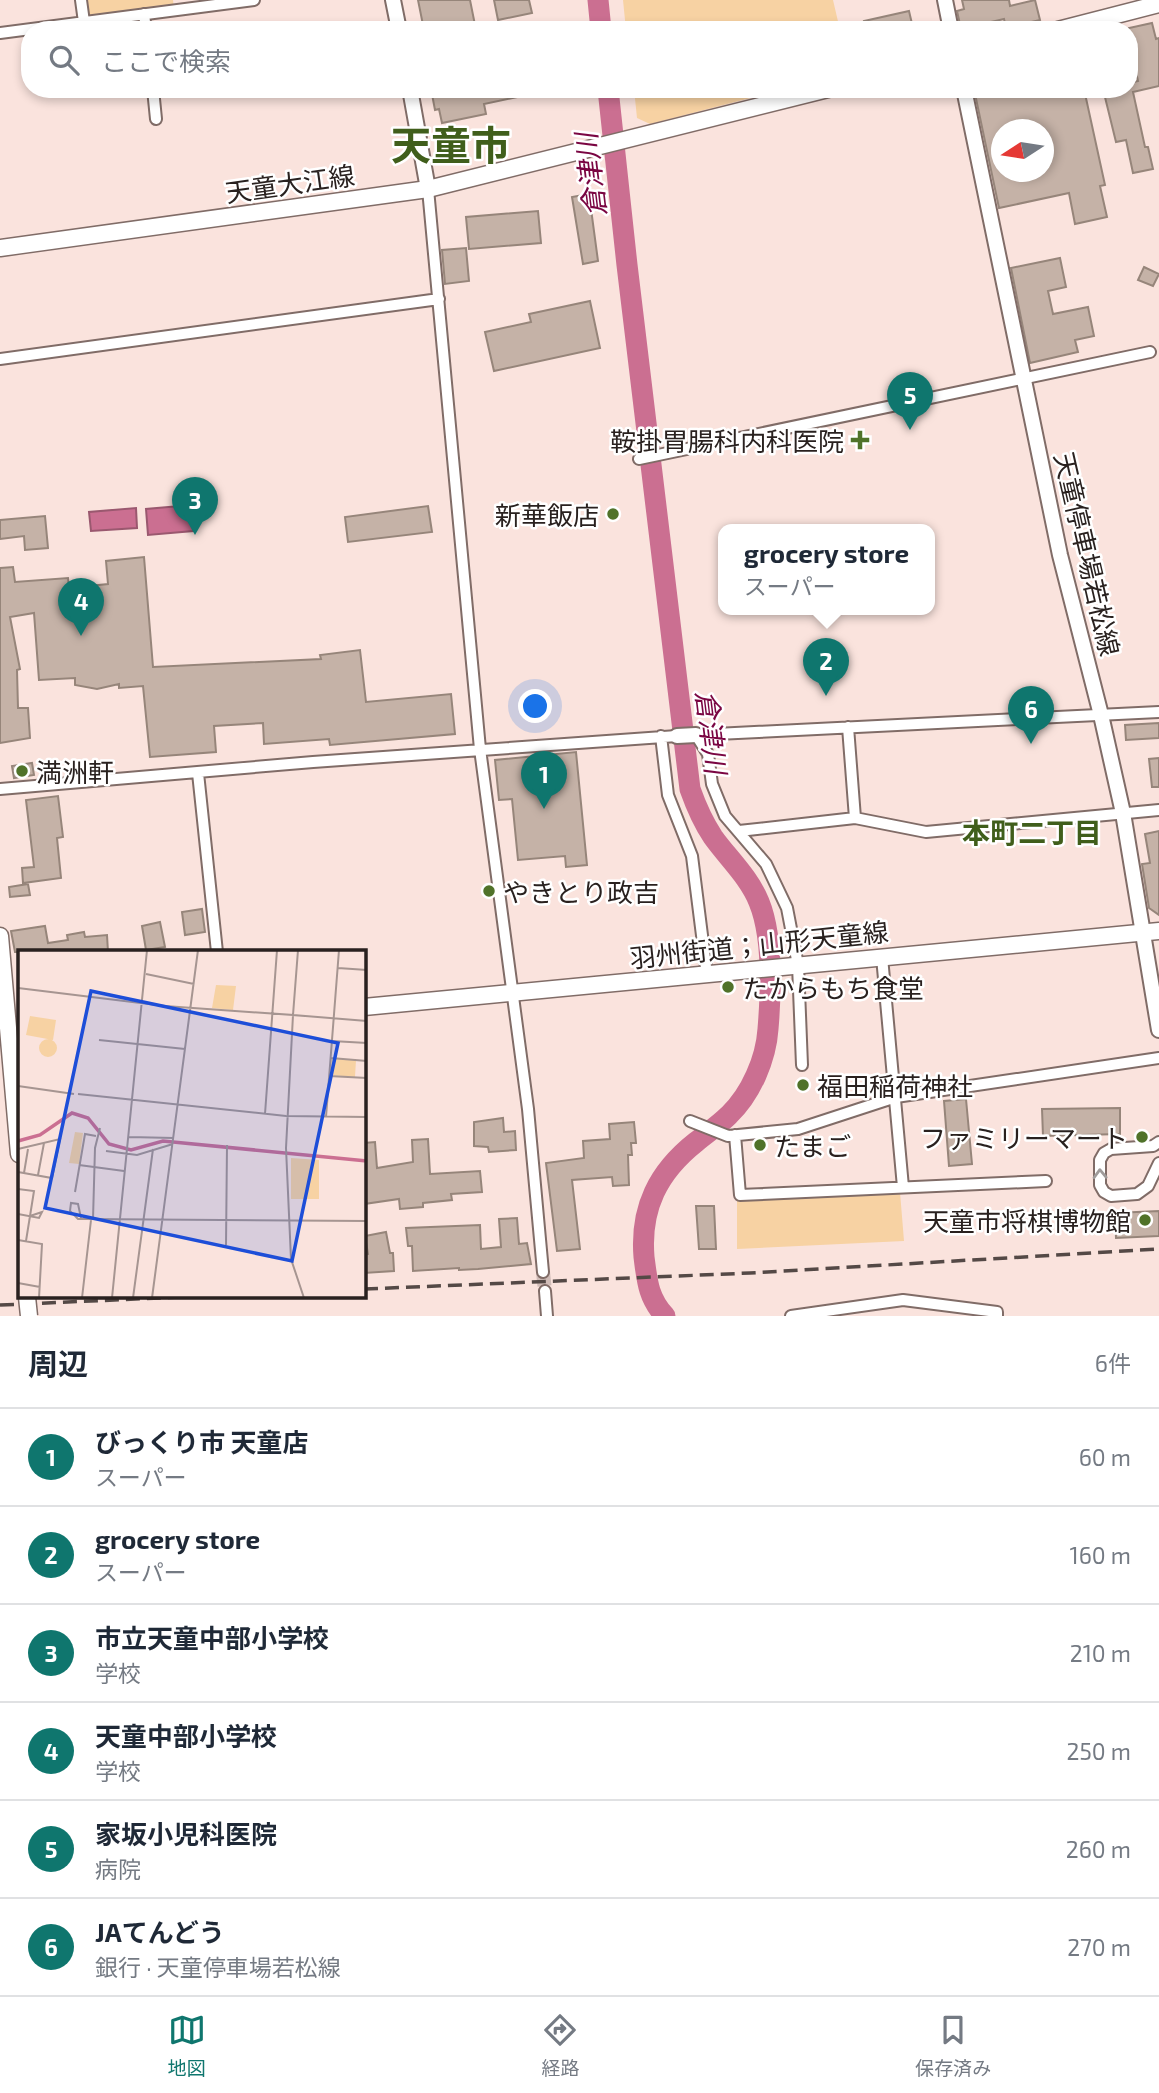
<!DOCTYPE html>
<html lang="ja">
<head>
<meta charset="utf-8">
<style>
  :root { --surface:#fff; --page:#f2f2f3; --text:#1f2937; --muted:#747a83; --line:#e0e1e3; --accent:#0f766e }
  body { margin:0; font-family:"Exo 2","Noto Sans JP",sans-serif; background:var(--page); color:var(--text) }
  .compass { position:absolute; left:991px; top:119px; width:63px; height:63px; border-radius:50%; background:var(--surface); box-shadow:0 4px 10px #0003; rotate:258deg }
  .you { position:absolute; left:536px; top:707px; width:24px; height:24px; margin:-18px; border:5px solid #fff; border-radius:50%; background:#1a73e8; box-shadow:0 0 0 10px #1a73e833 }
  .badge { display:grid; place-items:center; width:46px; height:46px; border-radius:50%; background:var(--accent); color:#fff; font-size:23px; font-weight:700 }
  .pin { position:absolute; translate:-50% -58px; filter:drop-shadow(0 2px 4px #0008) }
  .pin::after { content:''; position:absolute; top:37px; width:24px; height:21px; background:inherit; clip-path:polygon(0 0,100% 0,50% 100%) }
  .popup { position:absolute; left:718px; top:524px; width:217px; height:91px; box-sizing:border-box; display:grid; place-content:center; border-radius:14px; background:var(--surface); filter:drop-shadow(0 2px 5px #0005); font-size:23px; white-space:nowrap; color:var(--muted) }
  .popup b { font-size:26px; color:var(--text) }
  .popup::after { content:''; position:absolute; left:50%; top:100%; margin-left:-14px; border:14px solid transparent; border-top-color:var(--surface) }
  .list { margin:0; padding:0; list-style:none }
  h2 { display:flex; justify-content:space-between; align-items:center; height:91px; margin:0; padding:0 28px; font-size:30px }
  h2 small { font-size:23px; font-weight:400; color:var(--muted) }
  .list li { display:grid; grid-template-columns:46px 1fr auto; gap:21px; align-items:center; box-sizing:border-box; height:98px; padding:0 28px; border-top:2px solid var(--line) }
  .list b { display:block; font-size:26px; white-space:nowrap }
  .list p { margin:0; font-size:23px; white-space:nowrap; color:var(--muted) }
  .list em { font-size:23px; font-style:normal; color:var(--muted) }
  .icon { flex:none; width:38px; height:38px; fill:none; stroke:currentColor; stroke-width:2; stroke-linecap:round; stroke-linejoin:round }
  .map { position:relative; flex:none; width:1159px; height:1316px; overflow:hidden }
  .search { position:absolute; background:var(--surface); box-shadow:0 4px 10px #0003; left:21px; right:21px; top:21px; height:77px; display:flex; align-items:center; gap:18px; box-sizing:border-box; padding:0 24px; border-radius:28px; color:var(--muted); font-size:26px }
  .sheet { height:679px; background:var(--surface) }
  nav { display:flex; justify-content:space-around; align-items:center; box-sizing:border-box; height:98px; border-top:2px solid var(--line); background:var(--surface); font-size:19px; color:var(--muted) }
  nav a { display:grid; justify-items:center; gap:4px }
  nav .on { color:var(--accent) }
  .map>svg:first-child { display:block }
  .green { fill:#f7d2a3 }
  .water { fill:#cb6f91; stroke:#9a586f; stroke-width:2 }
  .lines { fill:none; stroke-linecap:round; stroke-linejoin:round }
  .river { stroke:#cb6f91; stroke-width:21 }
  .building { fill:#c5b2a7; stroke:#96857a; stroke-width:2; fill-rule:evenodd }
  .secondary-tunnel { stroke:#d0bcb7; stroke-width:14; stroke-dasharray:14 7; stroke-linecap:butt }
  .street-casing { stroke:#806c67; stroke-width:14 }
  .secondary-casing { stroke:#806c67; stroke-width:18 }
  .primary-casing { stroke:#806c67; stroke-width:19 }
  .street { stroke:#fff; stroke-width:10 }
  .secondary { stroke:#fff; stroke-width:14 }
  .primary { stroke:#fff; stroke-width:16 }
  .rail { stroke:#544946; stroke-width:3.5; stroke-dasharray:14 7; stroke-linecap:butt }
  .primary-bridge-casing { stroke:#806c67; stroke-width:19; stroke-linecap:butt }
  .primary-bridge { stroke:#fff; stroke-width:16 }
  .oneway { stroke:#9f9b9a }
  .poi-dot { fill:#507229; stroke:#fff; stroke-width:2.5 }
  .labels { text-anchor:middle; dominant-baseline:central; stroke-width:5; stroke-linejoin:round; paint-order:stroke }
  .street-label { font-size:26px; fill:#29211f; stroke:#fff }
  .poi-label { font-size:26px; fill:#29211f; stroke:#fff; text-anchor:start }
  .water-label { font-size:28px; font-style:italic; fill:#7a0542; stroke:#fff }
  .neighbourhood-label { font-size:28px; font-weight:bold; fill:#405e1b; stroke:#fff }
  .town-label { font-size:40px; font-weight:bold; fill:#405e1b; stroke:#fff }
  .inset-river { fill:none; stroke:#cb6f91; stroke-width:3.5 }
  .inset-road { fill:none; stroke:#a69591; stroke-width:2 }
  .view { fill:#1d4ed8; fill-opacity:0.15; stroke:#1d4ed8; stroke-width:3.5 }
  .inset-edge { fill:none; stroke:#29211f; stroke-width:3.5 }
</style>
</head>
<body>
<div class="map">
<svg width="1159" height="1316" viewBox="0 0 1159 1316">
  <rect width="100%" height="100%" fill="#fae3dd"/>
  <path class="green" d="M83 0H173L174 8 85 19Z
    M623 0H833L840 30H626Z
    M634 89H785L650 124 637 118Z
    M900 1192 904 1241 737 1249V1201Z"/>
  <path class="water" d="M191 505 193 531 148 535 146 509Z
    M136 508 137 528 91 531 89 512Z"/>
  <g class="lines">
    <path class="river" d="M598 0 601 30
      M608 89 627 265 690 789C696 806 703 822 713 837 728 858 749 877 759 902 773 936 771 993 768 1029 766 1059 751 1094 729 1115 719 1125 707 1133 696 1142 658 1172 640 1208 644 1257 647 1280 648 1298 665 1316"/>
  </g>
  <path class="building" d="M418 0H470L476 30H424Z
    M494 0H529L532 13 498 20Z
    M962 0H1009L1010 6 1035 0 1040 20 1006 28 1004 19 961 29 957 11 964 9Z
    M909 11 913 28 866 30 864 21Z
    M1152 23 1156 39 1159 38V86L1133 92 1145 147H1148L1153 169 1133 173 1126 140 1116 142 1103 89H1129V83L1138 81 1129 41V28Z
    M431 89H531L532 94 484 104 486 114 442 123 439 109 435 110Z
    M974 89H1084L1105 185 1100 186 1107 217 1075 224 1069 193 999 208ZM1002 130H1044V172H1002Z
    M589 194 598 261 583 264 572 197Z
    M538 211 541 243 469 249 466 217Z
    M466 248 469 281 445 284 442 250Z
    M1060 258 1066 287 1048 291 1053 314 1088 307 1094 336 1075 340 1078 352 1030 363 1011 268Z
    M1144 267 1159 274 1153 286 1138 280Z
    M590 301 600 348 494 371 485 332 531 322 529 314Z
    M428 506 432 532 348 542 345 517Z
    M45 516 48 548 25 550 24 536 0 539V520Z
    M144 557 153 667 321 659 320 655 360 650 366 702 451 694 455 734 330 745 329 739 264 744 263 723 214 726 216 752 150 757 143 686 119 688V684L97 689 75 685V678L39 680 34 613 10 617 20 669 17 670 18 708H28L30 738 0 743V568L13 567 15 582 68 578 69 588 108 584 106 561Z
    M1159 723V738L1126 740 1125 725Z
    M576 752 587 865 566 867 565 856 518 860 512 799 499 800 495 760Z
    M1159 758V787H1152L1149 759Z
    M32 763 34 775 14 778 12 766Z
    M58 796 63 837 57 838 61 878 23 883 22 868 34 867 26 800Z
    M1159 831V915L1149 908 1142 864 1150 863 1145 834Z
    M28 884 30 895 10 897 9 887Z
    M202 909 205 932 185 935 182 912Z
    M160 922 165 947 146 950 142 926Z
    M45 926 48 943 68 940 67 935 84 932 85 937 107 935 108 952H15L11 931Z
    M966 1099 972 1164 949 1166 944 1101Z
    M1120 1108V1134L1043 1136 1042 1109Z
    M503 1118 504 1132 515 1131 516 1150 489 1152 488 1147 474 1146V1122Z
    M634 1122 636 1143H631L632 1155H628L629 1185 613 1186 612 1177 572 1180 580 1249 557 1251 546 1163 584 1158 583 1141 610 1139 609 1124Z
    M428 1139 430 1174 480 1171 482 1192 451 1194 452 1200 423 1203V1207L400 1209 399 1199 364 1204V1143L375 1142 377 1168 413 1162 412 1140Z
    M696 1206H714L716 1249H699Z
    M1159 1211V1236L1116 1238 1115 1213Z
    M517 1218 519 1244 527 1243 531 1264 478 1269 459 1270V1268L413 1271 412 1246H408L406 1228 480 1225 481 1249 501 1247 499 1219Z
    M386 1232 390 1253H393L394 1271 364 1273V1255L368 1254 365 1236Z"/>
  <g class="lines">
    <path class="secondary-tunnel" d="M543 1272 545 1291"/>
    <defs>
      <path id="street" d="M81 0 84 22
        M144 14 146 30
        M0 33 254 0
        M153 89 156 119
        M428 189 480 749 528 1109 543 1272
        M0 359 439 299
        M639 459 1150 352
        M848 727 855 818
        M661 736 668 795 692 856 707 975
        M198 773 217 952
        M0 789 313 762 677 736
        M739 831 855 818 926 832 1159 810
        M882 957 903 1187
        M802 1065 798 965 787 908 766 864 725 816 712 784 708 754 696 735 1159 712
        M690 1121 728 1136 798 1129 896 1097 1159 1058
        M735 1135 740 1195 1046 1181
        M1159 1142 1153 1146 1111 1149 1104 1153 1100 1160V1185L1104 1192 1111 1196 1137 1194 1148 1186 1159 1163
        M545 1291 547 1316
        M791 1316 903 1300 997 1312V1316"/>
      <path id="secondary" d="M393 0 399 30
        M945 0 951 30
        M410 89 428 189
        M964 89 1060 555 1101 715 1123 813 1159 1030
        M677 736 696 735"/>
      <path id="primary" d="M1058 30 1159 4
        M0 248 428 189 828 89
        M0 936 19 1154
        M364 1007 1159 931"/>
    </defs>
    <use href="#street" class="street-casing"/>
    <use href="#secondary" class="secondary-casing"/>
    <use href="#primary" class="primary-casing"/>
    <use href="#street" class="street"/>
    <use href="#secondary" class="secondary"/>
    <use href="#primary" class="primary"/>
    <path class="rail" d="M364 1289 750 1273 1159 1249
      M0 1305 182 1297"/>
    <defs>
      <path id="primary-bridge" d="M27 1297 29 1316"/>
    </defs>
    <use href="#primary-bridge" class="primary-bridge-casing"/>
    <use href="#primary-bridge" class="primary-bridge"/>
  </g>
  <defs><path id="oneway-chevron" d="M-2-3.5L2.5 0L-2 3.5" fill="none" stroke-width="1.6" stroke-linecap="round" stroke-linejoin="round" transform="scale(1.75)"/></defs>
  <use class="oneway" href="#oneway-chevron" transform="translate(1100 1174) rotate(-92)"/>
  <g class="poi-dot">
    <path d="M856.5 429.5h7v7h7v7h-7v7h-7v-7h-7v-7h7z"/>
    <circle cx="613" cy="514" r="7"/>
    <circle cx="22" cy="771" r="7"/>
    <circle cx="489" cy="891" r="7"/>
    <circle cx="728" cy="987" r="7"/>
    <circle cx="803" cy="1085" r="7"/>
    <circle cx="1142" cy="1137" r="7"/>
    <circle cx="760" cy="1145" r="7"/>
    <circle cx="1145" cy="1220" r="7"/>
  </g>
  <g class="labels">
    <g class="street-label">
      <text transform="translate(290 183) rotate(-8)">天童大江線</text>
      <text transform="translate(1088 554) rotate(77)">天童停車場若松線</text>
      <text transform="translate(759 944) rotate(-6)">羽州街道；山形天童線</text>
    </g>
    <g class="poi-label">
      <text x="844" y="440" text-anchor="end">鞍掛胃腸科内科医院</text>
      <text x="599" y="514" text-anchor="end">新華飯店</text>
      <text x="36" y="771">満洲軒</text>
      <text x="503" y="891">やきとり政吉</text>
      <text x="742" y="987">たからもち食堂</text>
      <text x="817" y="1085">福田稲荷神社</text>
      <text x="1128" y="1137" text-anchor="end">ファミリーマート</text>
      <text x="774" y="1145">たまご</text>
      <text x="1131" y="1220" text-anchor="end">天童市将棋博物館</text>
    </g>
    <g class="water-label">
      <text transform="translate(590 175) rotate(-97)">倉津川</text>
      <text transform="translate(712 732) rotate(83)">倉津川</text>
    </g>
    <g class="neighbourhood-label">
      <text x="1032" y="832">本町二丁目</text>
    </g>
    <g class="town-label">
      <text x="451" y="144">天童市</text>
    </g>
  </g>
  <g transform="translate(18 950)">
    <rect width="348" height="348" fill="#fae3dd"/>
    <path d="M198 35 218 36 215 60 194 58ZM12 66 38 70 35 90 8 85ZM21 98a9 9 0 1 1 18 0a9 9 0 1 1-18 0ZM313 108 338 110 337 127 312 125ZM57 182 65 183 61 214 51 213ZM273 208 301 210V249H273Z" fill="#f7d2a3"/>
    <path class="inset-river" d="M0 191 22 185 54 163 70 168 91 194 113 200 145 191 349 211"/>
    <path class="inset-road" d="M280 0 275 65 349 71M320 18 349 20M128 24 176 34M0 38 147 56 275 65 268 198 273 309 286 348M81 90 167 99M314 91 349 93M313 108 349 111M311 126 349 128M0 136 56 144M60 144 268 166 349 167M247 164 259 0M308 167 321 0M111 187 156 188M0 199 42 189 34 228 0 222M88 201 119 205 155 194M61 215 106 221M6 223 10 199M20 225 26 193M0 239 16 241 8 291M57 242 67 184 78 186M0 264 21 268 24 262 12 266M63 268 60 254 53 253 52 261 60 269H66M66 269 349 271M75 269 77 198 82 178M0 290 24 294 21 348M208 295 209 195M0 333 22 337M64 348 73 270M94 348 129 0M115 348 135 199M134 348 180 0"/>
    <path class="view" d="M73 41 320 93 274 311 27 258Z"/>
    <rect width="348" height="348" class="inset-edge"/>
  </g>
</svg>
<svg class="compass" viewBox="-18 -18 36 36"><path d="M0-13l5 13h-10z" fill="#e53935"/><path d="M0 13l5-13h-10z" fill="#747a83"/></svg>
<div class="you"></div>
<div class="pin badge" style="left:544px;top:809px">1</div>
<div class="pin badge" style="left:826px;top:696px">2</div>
<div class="popup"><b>grocery store</b>スーパー</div>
<div class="pin badge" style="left:195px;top:535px">3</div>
<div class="pin badge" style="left:81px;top:636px">4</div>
<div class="pin badge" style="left:910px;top:430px">5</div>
<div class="pin badge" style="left:1031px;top:744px">6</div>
<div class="search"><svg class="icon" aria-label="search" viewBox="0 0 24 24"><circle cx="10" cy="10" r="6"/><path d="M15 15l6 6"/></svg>ここで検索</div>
</div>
<section class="sheet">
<h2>周辺<small>6件</small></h2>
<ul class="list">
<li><span class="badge">1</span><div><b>びっくり市 天童店</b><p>スーパー</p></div><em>60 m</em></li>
<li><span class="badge">2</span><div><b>grocery store</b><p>スーパー</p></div><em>160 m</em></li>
<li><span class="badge">3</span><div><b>市立天童中部小学校</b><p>学校</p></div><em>210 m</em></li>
<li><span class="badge">4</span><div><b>天童中部小学校</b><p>学校</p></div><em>250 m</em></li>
<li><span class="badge">5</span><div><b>家坂小児科医院</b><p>病院</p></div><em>260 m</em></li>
<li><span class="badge">6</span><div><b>JAてんどう</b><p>銀行 · 天童停車場若松線</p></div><em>270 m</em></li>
</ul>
</section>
<nav>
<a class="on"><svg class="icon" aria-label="map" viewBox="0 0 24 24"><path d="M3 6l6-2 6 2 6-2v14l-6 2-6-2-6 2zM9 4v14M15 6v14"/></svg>地図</a>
<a><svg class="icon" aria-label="directions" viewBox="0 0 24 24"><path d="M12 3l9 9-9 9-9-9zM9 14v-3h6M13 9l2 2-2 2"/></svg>経路</a>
<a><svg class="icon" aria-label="saved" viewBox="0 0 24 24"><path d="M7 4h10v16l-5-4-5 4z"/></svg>保存済み</a>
</nav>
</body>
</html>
